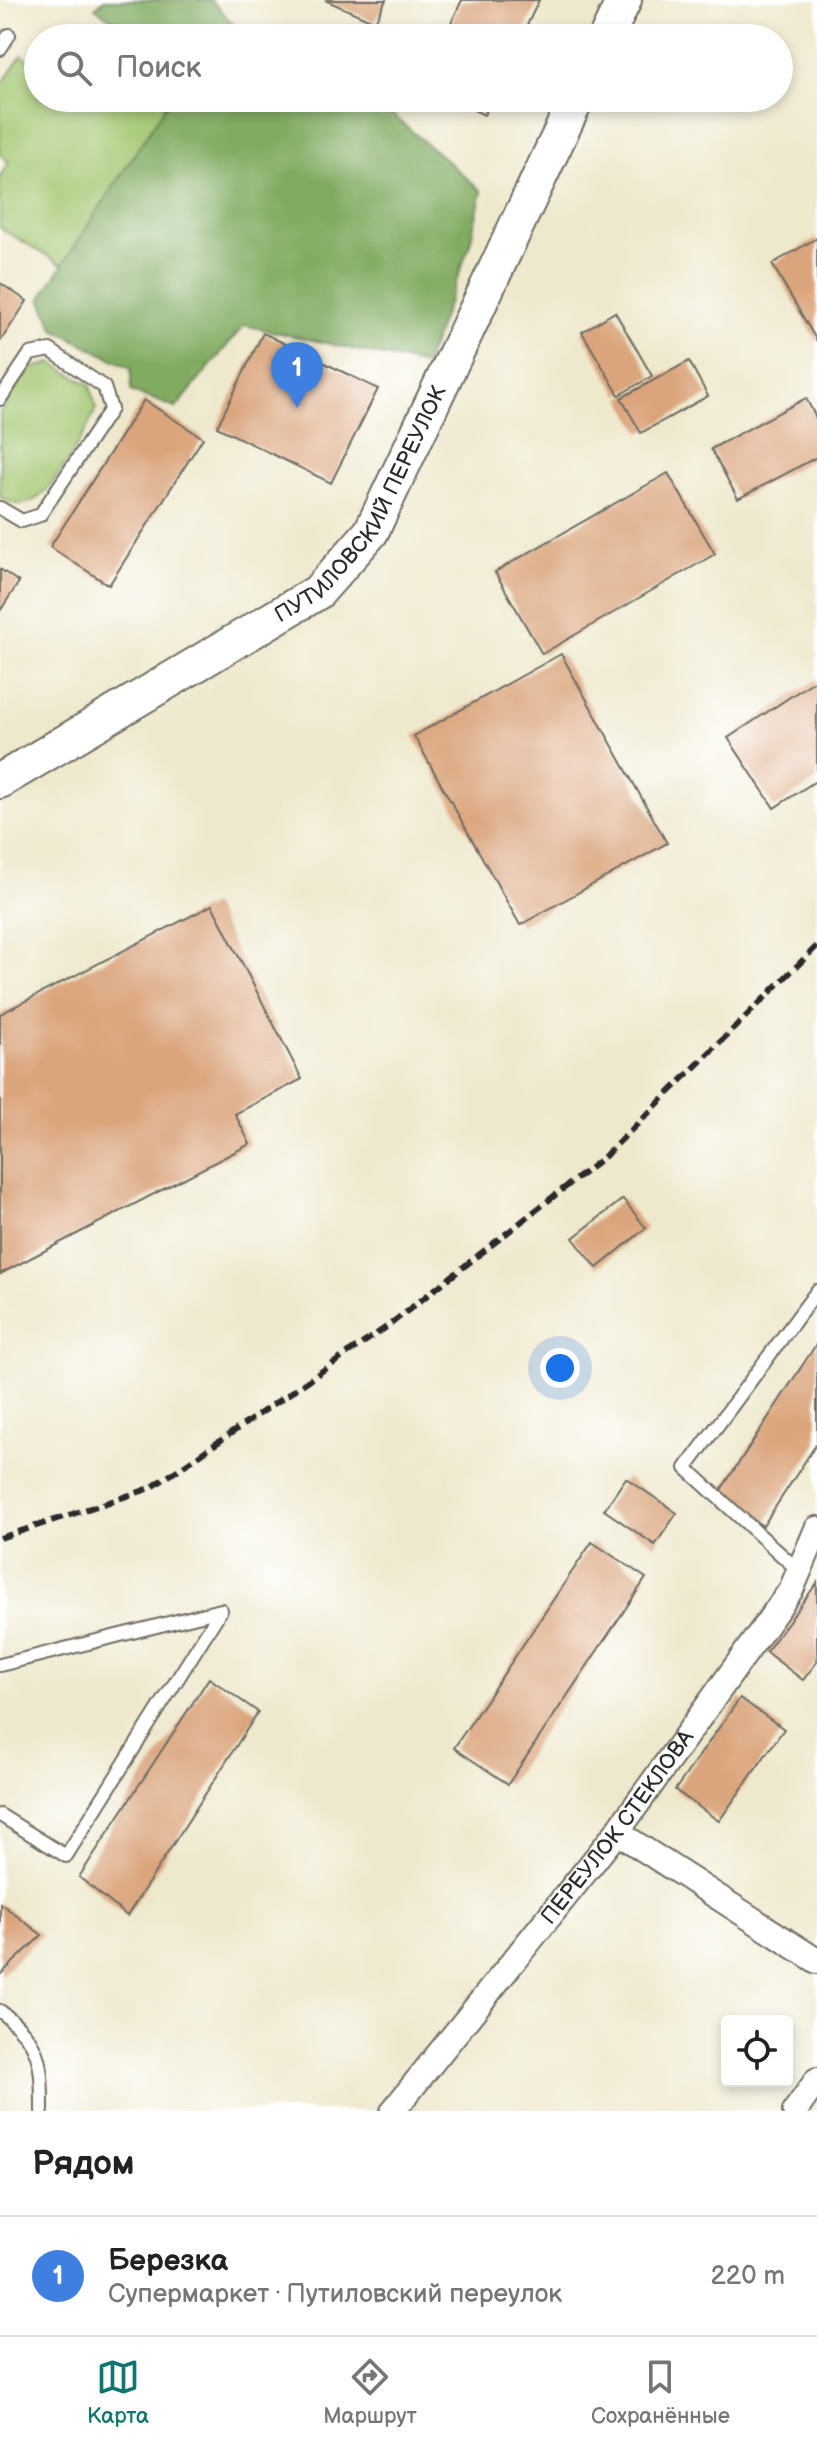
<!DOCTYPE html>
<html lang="ru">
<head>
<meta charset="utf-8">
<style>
  :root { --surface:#fff; --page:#f2f2f2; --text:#222; --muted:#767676; --line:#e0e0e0; --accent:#0f766e }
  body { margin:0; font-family:"Balsamiq Sans",sans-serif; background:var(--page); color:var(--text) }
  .controls { position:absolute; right:24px; bottom:24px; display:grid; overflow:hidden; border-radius:8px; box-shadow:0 4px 12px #0003 }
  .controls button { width:72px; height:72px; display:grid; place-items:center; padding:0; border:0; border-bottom:2px solid var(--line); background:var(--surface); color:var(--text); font:40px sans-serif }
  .you { position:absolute; left:560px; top:1368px; width:28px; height:28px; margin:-20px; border:6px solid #fff; border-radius:50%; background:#1a73e8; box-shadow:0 0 0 12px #1a73e833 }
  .badge { display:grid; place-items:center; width:52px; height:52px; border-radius:50%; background:var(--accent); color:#fff; font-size:26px; font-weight:700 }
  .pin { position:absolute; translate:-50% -66px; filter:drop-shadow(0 2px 4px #0008) }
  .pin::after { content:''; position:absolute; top:42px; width:28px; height:24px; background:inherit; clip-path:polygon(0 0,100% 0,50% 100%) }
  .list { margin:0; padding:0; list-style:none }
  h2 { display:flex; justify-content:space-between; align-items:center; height:104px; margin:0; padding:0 32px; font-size:34px }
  h2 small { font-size:26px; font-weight:400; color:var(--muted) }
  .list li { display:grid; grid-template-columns:52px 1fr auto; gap:24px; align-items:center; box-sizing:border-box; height:120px; padding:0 32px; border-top:2px solid var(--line) }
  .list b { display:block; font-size:30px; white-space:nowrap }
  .list p { margin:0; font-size:26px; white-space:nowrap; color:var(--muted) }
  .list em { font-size:26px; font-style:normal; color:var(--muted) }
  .icon { flex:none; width:44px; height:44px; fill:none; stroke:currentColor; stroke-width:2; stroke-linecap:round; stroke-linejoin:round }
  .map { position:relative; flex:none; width:817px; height:2111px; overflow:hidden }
  .search { position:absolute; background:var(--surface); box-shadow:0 4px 12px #0003; left:24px; right:24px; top:24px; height:88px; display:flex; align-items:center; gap:20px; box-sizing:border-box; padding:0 28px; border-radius:44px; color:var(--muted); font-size:30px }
  .sheet { height:224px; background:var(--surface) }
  nav { display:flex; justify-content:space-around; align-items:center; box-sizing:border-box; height:112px; border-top:2px solid var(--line); background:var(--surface); font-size:22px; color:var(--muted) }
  nav a { display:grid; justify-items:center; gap:4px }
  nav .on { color:var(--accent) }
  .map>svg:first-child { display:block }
  .green { fill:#a3c670; stroke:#67784e; stroke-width:2 }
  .forest { fill:#82ab62; stroke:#566b46; stroke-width:2 }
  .building { fill:#daa47b }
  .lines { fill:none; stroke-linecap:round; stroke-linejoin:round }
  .lane-casing { stroke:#6f6d63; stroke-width:16 }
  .street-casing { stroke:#6f6d63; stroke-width:28 }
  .secondary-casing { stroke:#6f6d63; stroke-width:38 }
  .lane { stroke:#fff; stroke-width:12 }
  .street { stroke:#fff; stroke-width:24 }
  .secondary { stroke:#fff; stroke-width:34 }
  .rail { stroke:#2b2b2b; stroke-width:6; stroke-dasharray:12 6; stroke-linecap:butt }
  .labels { text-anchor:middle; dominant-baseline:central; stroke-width:6; stroke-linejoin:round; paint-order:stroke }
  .street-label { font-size:22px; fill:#2b2b2b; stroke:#fff }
</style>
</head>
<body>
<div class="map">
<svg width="817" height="2111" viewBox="0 0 817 2111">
  <rect width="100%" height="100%" fill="#fff"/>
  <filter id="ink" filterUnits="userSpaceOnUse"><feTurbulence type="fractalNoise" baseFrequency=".0125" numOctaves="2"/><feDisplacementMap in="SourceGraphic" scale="16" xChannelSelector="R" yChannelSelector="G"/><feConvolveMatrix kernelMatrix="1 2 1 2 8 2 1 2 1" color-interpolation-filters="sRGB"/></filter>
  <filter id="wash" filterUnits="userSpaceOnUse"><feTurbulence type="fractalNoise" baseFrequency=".006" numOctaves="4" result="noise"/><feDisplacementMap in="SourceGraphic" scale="32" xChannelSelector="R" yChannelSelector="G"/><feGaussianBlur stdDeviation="1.8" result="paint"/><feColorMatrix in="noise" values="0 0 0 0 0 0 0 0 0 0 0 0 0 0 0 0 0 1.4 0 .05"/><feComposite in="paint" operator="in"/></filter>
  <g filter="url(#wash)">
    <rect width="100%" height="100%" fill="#eee8cc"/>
    <path class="green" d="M22 55 38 66V98H171L62 265 0 228V176L9 162 0 155V87Z
      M52 363 90 385 96 408C89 428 54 488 36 499 23 507 12 505 0 497V412L29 369Z"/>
    <path class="forest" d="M104 0H211L244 35 253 38H138L95 8Z
      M171 98H373L482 191 470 244 425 365 244 325 176 408 131 391V368L54 329 41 298Z"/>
    <g id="blocks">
      <path class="building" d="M325 0H386L375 22Z
        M462 0H539L521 38H444Z
        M449 98H492L484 115Z
        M817 238V341L772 264Z
        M0 283 27 301 0 342Z
        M615 312 652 376 619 395 582 332Z
        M263 333 378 389 331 483 217 427Z
        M689 361 708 396 641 433 621 398Z
        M806 398 817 420V457L738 499 711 449Z
        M144 400 203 438 109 585 50 547Z
        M668 473 715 554 542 654 495 572Z
        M0 569 19 582 0 611Z
        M561 654 667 843 520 925 414 736Z
        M817 679V780L774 808 728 738Z
        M212 905 302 1079 235 1114 250 1144 0 1274V1014Z
        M623 1199 646 1228 597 1268 573 1238Z
        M817 1343V1443L763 1526 717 1496Z
        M626 1478 677 1513 655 1545 604 1510Z
        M592 1542 646 1578 508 1784 454 1748Z
        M817 1583V1662L803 1680 766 1652Z
        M209 1678 258 1712 127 1916 79 1877Z
        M740 1698 784 1729 719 1821 675 1790Z
        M0 1903 42 1935 0 1975Z"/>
    </g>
  </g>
  <g filter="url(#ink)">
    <use href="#blocks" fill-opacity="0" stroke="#6f6d63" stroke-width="2"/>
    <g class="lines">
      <defs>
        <path id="lane" d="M0 49 9 35
          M0 399 30 354 50 350 104 387 111 409 40 515 22 521 0 508
          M799 1571 686 1468 817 1291
          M0 1665 221 1610 66 1856 0 1815
          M0 2011C41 2041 42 2062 42 2111"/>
        <g id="street">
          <path d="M617 1832 817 1961"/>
          <path id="s1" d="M393 2111 617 1832 791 1590 817 1529"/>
          <path d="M795 2111 817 2080"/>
        </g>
        <g id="secondary">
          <path d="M606 38 624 0"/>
          <path id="s2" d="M0 781 318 592 371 532 577 98"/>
        </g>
      </defs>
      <use href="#lane" class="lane-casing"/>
      <use href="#street" class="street-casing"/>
      <use href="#secondary" class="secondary-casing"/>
      <use href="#lane" class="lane"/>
      <use href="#street" class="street"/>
      <use href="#secondary" class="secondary"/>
      <path class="rail" d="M0 1538 151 1488 388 1326 604 1157 817 946"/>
    </g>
  </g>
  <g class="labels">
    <g class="street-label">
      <text stroke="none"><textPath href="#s2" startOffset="466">ПУТИЛОВСКИЙ ПЕРЕУЛОК</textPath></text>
      <text stroke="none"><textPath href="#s1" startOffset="362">ПЕРЕУЛОК СТЕКЛОВА</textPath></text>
    </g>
  </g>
</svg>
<div class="controls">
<button><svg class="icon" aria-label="locate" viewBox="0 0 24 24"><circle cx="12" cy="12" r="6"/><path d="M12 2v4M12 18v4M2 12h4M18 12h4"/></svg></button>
</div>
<div class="you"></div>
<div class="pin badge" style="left:297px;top:408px;background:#3f7fe0">1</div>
<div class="search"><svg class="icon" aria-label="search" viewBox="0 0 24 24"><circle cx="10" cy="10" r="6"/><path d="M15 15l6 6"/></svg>Поиск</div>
</div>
<section class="sheet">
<h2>Рядом<small></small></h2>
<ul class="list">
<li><span class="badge" style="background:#3f7fe0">1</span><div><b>Березка</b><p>Супермаркет · Путиловский переулок</p></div><em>220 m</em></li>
</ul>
</section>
<nav>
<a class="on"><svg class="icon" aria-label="map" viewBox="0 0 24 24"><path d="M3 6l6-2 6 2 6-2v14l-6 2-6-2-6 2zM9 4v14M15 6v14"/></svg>Карта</a>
<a><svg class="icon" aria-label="directions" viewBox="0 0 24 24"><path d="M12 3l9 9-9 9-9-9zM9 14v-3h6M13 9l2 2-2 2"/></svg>Маршрут</a>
<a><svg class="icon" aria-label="saved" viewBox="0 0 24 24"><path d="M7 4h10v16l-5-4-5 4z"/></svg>Сохранённые</a>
</nav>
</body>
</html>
